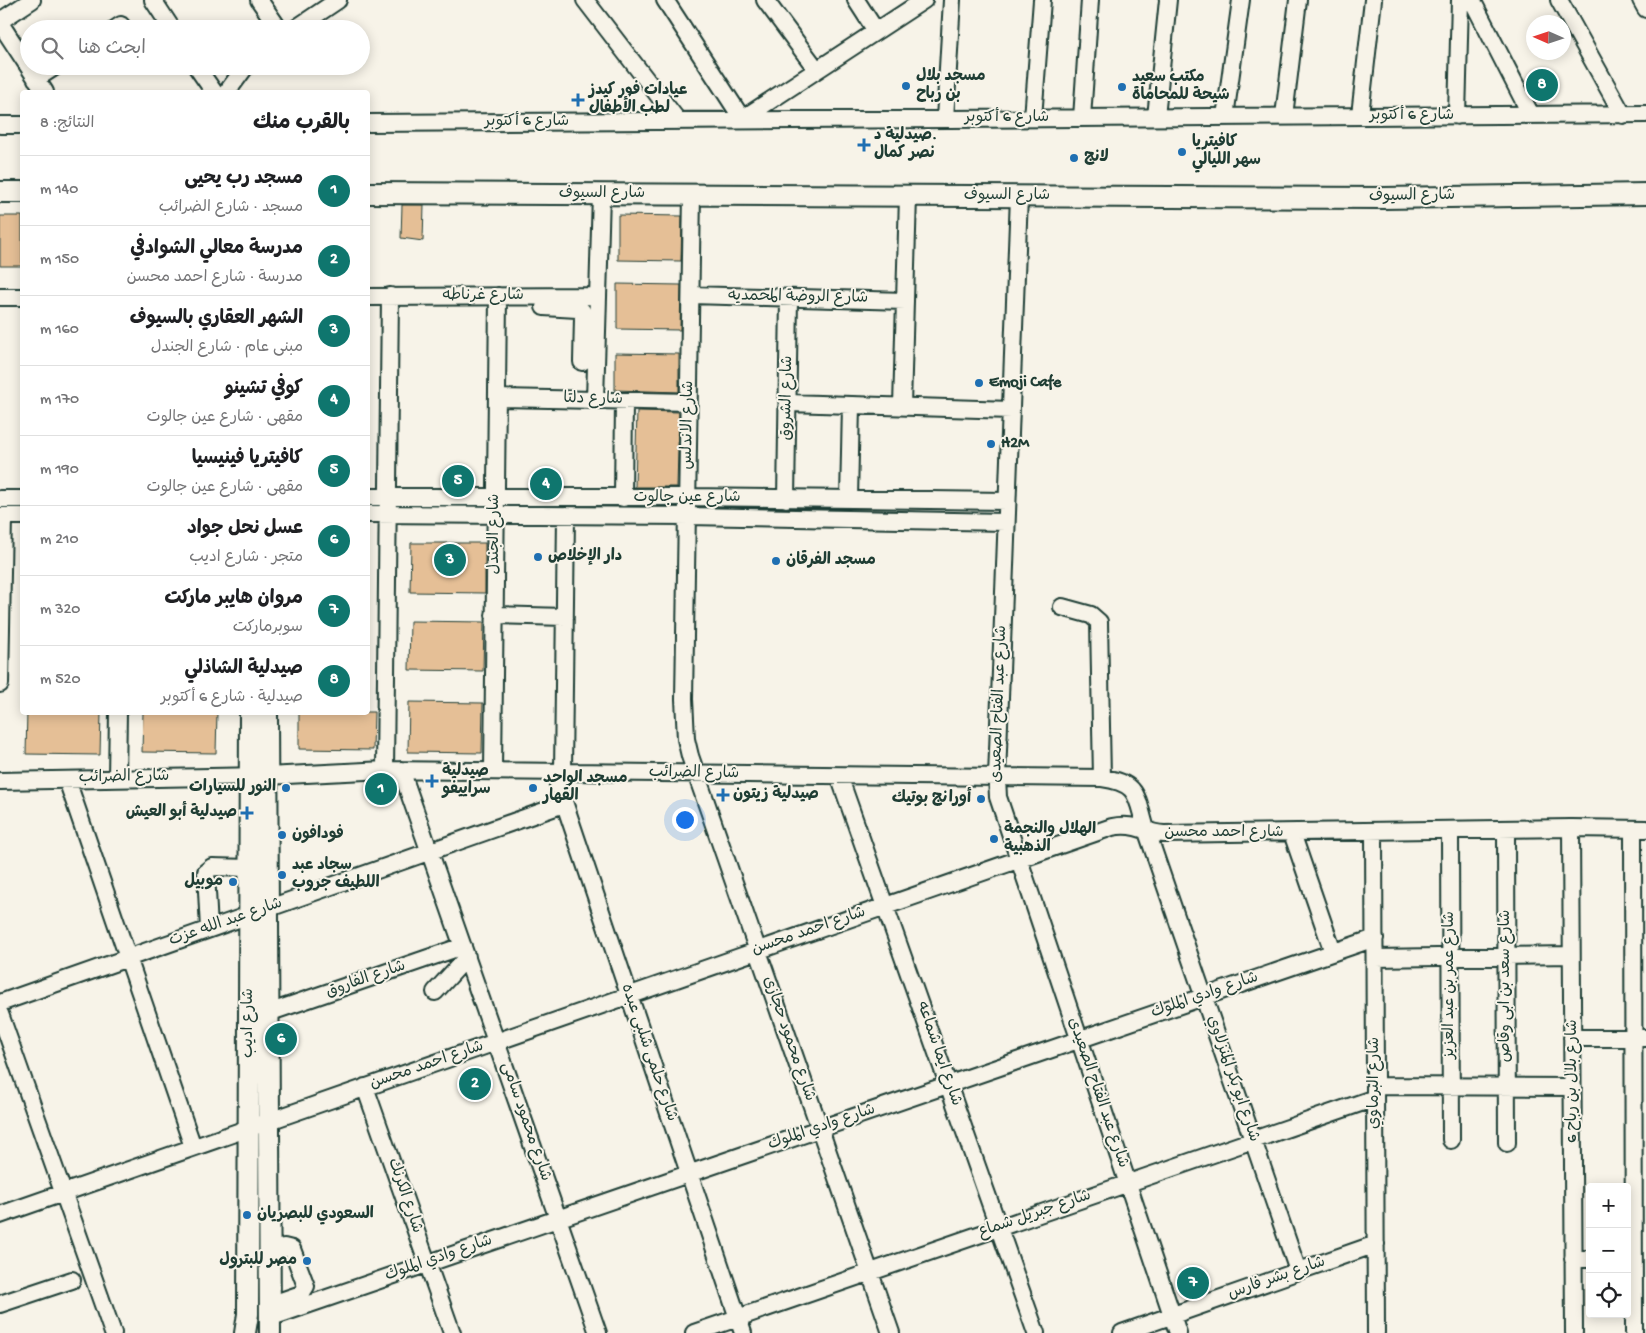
<!DOCTYPE html>
<html lang="ar">
<head>
<meta charset="utf-8">
<style>
  :root { --surface:#fff; --page:#f6f6f6; --text:#202124; --muted:#757577; --line:#e0e0e0; --accent:#0f766e }
  body { margin:0; font-family:"Gochi Hand","Playpen Sans Arabic",sans-serif; background:var(--page); color:var(--text); direction:rtl }
  .controls { position:absolute; right:15px; bottom:15px; display:grid; overflow:hidden; border-radius:5px; box-shadow:0 2px 12px #0003 }
  .controls button { width:45px; height:45px; display:grid; place-items:center; padding:0; border:0; border-bottom:1px solid var(--line); background:var(--surface); color:var(--text); font:25px sans-serif }
  .compass { position:absolute; left:1526px; top:15px; width:45px; height:45px; border-radius:50%; background:var(--surface); box-shadow:0 2px 12px #0003; rotate:273deg }
  .you { position:absolute; left:684px; top:819px; width:18px; height:18px; margin:-12px; border:4px solid #fff; border-radius:50%; background:#1a73e8; box-shadow:0 0 0 8px #1a73e833 }
  .badge { display:grid; place-items:center; width:32px; height:32px; border-radius:50%; background:var(--accent); color:#fff; font-size:16px; font-weight:700 }
  .pin { position:absolute; translate:-50% -50%; border:2px solid #fff; box-shadow:0 1px 5px #0006 }
  .list { margin:0; padding:0; list-style:none }
  h2 { display:flex; justify-content:space-between; align-items:center; height:65px; margin:0; padding:0 20px; font-size:21px }
  h2 small { font-size:16px; font-weight:400; color:var(--muted) }
  .list li { display:grid; grid-template-columns:32px 1fr auto; gap:15px; align-items:center; box-sizing:border-box; height:70px; padding:0 20px; border-top:1px solid var(--line) }
  .list b { display:block; font-size:19px; white-space:nowrap }
  .list p { margin:0; font-size:16px; white-space:nowrap; color:var(--muted) }
  .list em { font-size:16px; font-style:normal; color:var(--muted) }
  .icon { flex:none; width:28px; height:28px; fill:none; stroke:currentColor; stroke-width:2; stroke-linecap:round; stroke-linejoin:round }
  .map { position:relative; flex:none; width:1646px; height:1333px; overflow:hidden; direction:ltr }
  .search { position:absolute; background:var(--surface); box-shadow:0 2px 12px #0003; left:20px; top:20px; width:350px; height:55px; display:flex; align-items:center; gap:12px; box-sizing:border-box; padding:0 18px; border-radius:28px; color:var(--muted); font-size:19px }
  .panel { position:absolute; background:var(--surface); box-shadow:0 2px 12px #0003; left:20px; top:90px; width:350px; height:625px; border-radius:5px; direction:rtl }
  .map>svg:first-child { display:block }
  .building { fill:#e5bf96; stroke:#1f3d34 }
  .lines { fill:none; stroke-linecap:round; stroke-linejoin:round }
  .minor-casing { stroke:#1f3d34; stroke-width:20 }
  .major-casing { stroke:#1f3d34; stroke-width:24 }
  .minor { stroke:#f7f3e8; stroke-width:16 }
  .major { stroke:#f7f3e8; stroke-width:20 }
  .poi-dot { fill:#1f6fb2; stroke:#f7f3e8; stroke-width:2 }
  .labels { text-anchor:middle; dominant-baseline:central; stroke-width:4; stroke-linejoin:round; paint-order:stroke }
  .poi-label { font-size:16px; font-weight:bold; fill:#1f3d34; stroke:#f7f3e8; text-anchor:start }
  .street-label { font-size:16px; fill:#1f3d34; stroke:#f7f3e8 }
</style>
</head>
<body>
<div class="map">
<svg width="1646" height="1333" viewBox="0 0 1646 1333">
  <rect width="100%" height="100%" fill="#f7f3e8"/>
  <filter id="ink" filterUnits="userSpaceOnUse"><feTurbulence type="fractalNoise" baseFrequency=".02" numOctaves="2"/><feDisplacementMap in="SourceGraphic" scale="10" xChannelSelector="R" yChannelSelector="G"/><feConvolveMatrix kernelMatrix="1 2 1 2 8 2 1 2 1" color-interpolation-filters="sRGB"/></filter>
  <g filter="url(#ink)">
    <path class="building" d="M402 205H424L423 241 401 238Z
      M618 215 682 216 681 261 618 260Z
      M0 216H22V266H0Z
      M617 284 681 285 680 330 617 329Z
      M615 353 679 354V392L615 390Z
      M637 411 679 412 677 487H635Z
      M411 543H485V593L410 592Z
      M410 621 484 622 483 671 409 670Z
      M409 702 483 703 482 753 408 752Z
      M27 712H101L100 755 26 754Z
      M143 712H217L216 753 142 752Z
      M299 712H374L373 750 299 749Z"/>
    <g class="lines">
      <defs>
        <path id="minor" d="M153 0 172 29
          M259 0 279 29
          M585 0 678 121
          M665 0 743 120
          M765 0 817 70
          M856 0 876 31
          M1472 0 1531 115
          M1559 0 1623 115
          M1641 0 1646 9
          M0 21 32 0
          M0 23 45 92
          M115 29 121 25
          M295 29 338 0
          M196 66 214 92
          M36 79 56 66
          M227 92 246 66
          M1360 115 1373 0
          M1284 116 1298 0
          M1457 116 1460 0
          M1156 117 1168 0
          M1225 117 1241 0
          M1033 118 1042 0
          M1082 118 1090 0
          M742 119 924 0
          M945 119 952 0
          M368 123 1646 114
          M0 125H22
          M692 194 684 699 686 739 690 756 891 1333
          M1019 196 997 777 998 797 1178 1333
          M691 295 905 301
          M0 297H22
          M368 297 598 296
          M544 307 577 309 582 311 583 317 582 362
          M497 398 689 402
          M595 400 601 194
          M788 403 1011 410
          M902 406 908 196
          M368 497H688L1007 501
          M623 498 624 401
          M0 499H22
          M786 499 789 298
          M849 499 851 405
          M368 514 688 516 1006 522
          M0 516H22
          M1062 607 1091 615 1099 622 1102 778
          M494 615 565 617
          M0 684 3 516
          M385 770 390 296
          M401 770 598 1333
          M493 771 498 296
          M554 772 743 1333
          M563 772 566 515
          M839 776 1036 1333
          M117 778 118 712
          M67 780 193 1147
          M0 781 267 776 385 770 1102 778C1140 783 1136 797 1146 829L1298 1271
          M1571 828 1574 1333
          M1633 829 1634 1333
          M1506 830 1507 1143
          M1450 831 1451 1140
          M1374 832 1376 1333
          M1292 833 1333 952
          M209 929 206 872 212 867 249 868
          M1375 958 1571 955
          M435 992 467 957
          M0 1003 564 804
          M268 1013 463 946
          M0 1014 113 1333
          M1572 1038H1646
          M1375 1086 1573 1087
          M365 1087 452 1333
          M0 1215 1112 827C1135 822 1144 833 1164 834L1571 828 1646 829
          M268 1252 284 1247 292 1249 306 1286 301 1294 269 1305
          M1573 1259H1590
          M0 1304 72 1280
          M269 1318 1375 938
          M694 1333 1375 1098
          M1122 1333 1376 1244"/>
        <path id="major" d="M0 192H22
          M368 193 1384 198 1646 194
          M267 712 270 1333
          M245 1333 248 1314 250 712"/>
      </defs>
      <use href="#minor" class="minor-casing"/>
      <use href="#major" class="major-casing"/>
      <use href="#minor" class="minor"/>
      <use href="#major" class="major"/>
    </g>
  </g>
  <g class="poi-dot">
    <circle cx="906" cy="86" r="5"/>
    <circle cx="1122" cy="87" r="5"/>
    <path d="M575.5 92.5h5v5h5v5h-5v5h-5v-5h-5v-5h5z"/>
    <path d="M861.5 137.5h5v5h5v5h-5v5h-5v-5h-5v-5h5z"/>
    <circle cx="1182" cy="152" r="5"/>
    <circle cx="1074" cy="158" r="5"/>
    <circle cx="979" cy="383" r="5"/>
    <circle cx="991" cy="444" r="5"/>
    <circle cx="538" cy="557" r="5"/>
    <circle cx="776" cy="561" r="5"/>
    <path d="M429.5 773.5h5v5h5v5h-5v5h-5v-5h-5v-5h5z"/>
    <circle cx="286" cy="788" r="5"/>
    <circle cx="533" cy="788" r="5"/>
    <path d="M720.5 787.5h5v5h5v5h-5v5h-5v-5h-5v-5h5z"/>
    <circle cx="981" cy="799" r="5"/>
    <path d="M244.5 805.5h5v5h5v5h-5v5h-5v-5h-5v-5h5z"/>
    <circle cx="282" cy="835" r="5"/>
    <circle cx="994" cy="839" r="5"/>
    <circle cx="282" cy="875" r="5"/>
    <circle cx="233" cy="882" r="5"/>
    <circle cx="247" cy="1215" r="5"/>
    <circle cx="307" cy="1261" r="5"/>
  </g>
  <g class="labels">
    <g class="poi-label">
      <text x="916" y="77">مسجد بلال<tspan x="916" dy="18">بن رباح</tspan></text>
      <text x="1132" y="78">مكتب سعيد<tspan x="1132" dy="18">شيحة للمحاماة</tspan></text>
      <text x="589" y="91">عيادات فور كيدز<tspan x="589" dy="18">لطب الأطفال</tspan></text>
      <text x="874" y="136">صيدلية د.<tspan x="874" dy="18">نصر كمال</tspan></text>
      <text x="1192" y="143">كافيتريا<tspan x="1192" dy="18">سهر الليالي</tspan></text>
      <text x="1084" y="158">لانج</text>
      <text x="989" y="383">Emoji Cafe</text>
      <text x="1001" y="444">H2M</text>
      <text x="548" y="557">دار الإخلاص</text>
      <text x="786" y="561">مسجد الفرقان</text>
      <text x="442" y="772">صيدلية<tspan x="442" dy="18">سراييفو</tspan></text>
      <text x="543" y="779">مسجد الواحد<tspan x="543" dy="18">القهار</tspan></text>
      <text x="276" y="788" text-anchor="end">النور للسيارات</text>
      <text x="733" y="795">صيدلية زيتون</text>
      <text x="971" y="799" text-anchor="end">أورانج بوتيك</text>
      <text x="237" y="813" text-anchor="end">صيدلية أبو العيش</text>
      <text x="1004" y="830">الهلال والنجمة<tspan x="1004" dy="18">الذهبية</tspan></text>
      <text x="292" y="835">فودافون</text>
      <text x="292" y="866">سجاد عبد<tspan x="292" dy="18">اللطيف جروب</tspan></text>
      <text x="223" y="882" text-anchor="end">موبيل</text>
      <text x="257" y="1215">السعودي للبصريان</text>
      <text x="297" y="1261" text-anchor="end">مصر للبترول</text>
    </g>
    <g class="street-label">
      <text x="1412" y="116">شارع 6 أكتوبر</text>
      <text x="1007" y="118">شارع 6 أكتوبر</text>
      <text x="527" y="122">شارع 6 أكتوبر</text>
      <text x="602" y="194">شارع السيوف</text>
      <text x="1007" y="196">شارع السيوف</text>
      <text transform="translate(1412 197) rotate(-1)">شارع السيوف</text>
      <text x="483" y="296">شارع غرناطه</text>
      <text transform="translate(798 298) rotate(1)">شارع الروضة المحمديه</text>
      <text transform="translate(788 398) rotate(-89)">شارع الشروق</text>
      <text transform="translate(593 400) rotate(1)">شارع دلتا</text>
      <text transform="translate(689 425) rotate(-89)">شارع الاندلس</text>
      <text x="687" y="498">شارع عين جالوت</text>
      <text transform="translate(495 534) rotate(-90)">شارع الجندل</text>
      <text transform="translate(1000 704) rotate(-88)">شارع عبد الفتاح الصعيدى</text>
      <text transform="translate(694 774) rotate(1)">شارع الضرائب</text>
      <text transform="translate(124 778) rotate(-1)">شارع الضرائب</text>
      <text x="1224" y="833">شارع احمد محسن</text>
      <text transform="translate(226 923) rotate(-19)">شارع عبد الله عزت</text>
      <text transform="translate(809 932) rotate(-19)">شارع احمد محسن</text>
      <text transform="translate(366 980) rotate(-19)">شارع الفاروق</text>
      <text transform="translate(1450 985) rotate(-90)">شارع عمر بن عبد العزيز</text>
      <text transform="translate(1506 986) rotate(-90)">شارع سعد بن ابى وقاص</text>
      <text transform="translate(1205 996) rotate(-19)">شارع وادي الملوك</text>
      <text transform="translate(249 1023) rotate(-90)">شارع اديب</text>
      <text transform="translate(788 1039) rotate(71)">شارع محمود حجازى</text>
      <text transform="translate(648 1053) rotate(71)">شارع حلمى شلبى عبده</text>
      <text transform="translate(938 1054) rotate(71)">شارع ايما شماعه</text>
      <text transform="translate(427 1066) rotate(-19)">شارع احمد محسن</text>
      <text transform="translate(1232 1079) rotate(71)">شارع ابو بكر المنزلاوي</text>
      <text transform="translate(1573 1081) rotate(-90)">شارع بلال بن رباح 6</text>
      <text transform="translate(1375 1083) rotate(-90)">شارع البرماوي</text>
      <text transform="translate(1097 1093) rotate(71)">شارع عبد الفتاح الصعيدى</text>
      <text transform="translate(525 1122) rotate(71)">شارع محمود سامى</text>
      <text transform="translate(822 1128) rotate(-19)">شارع وادي الملوك</text>
      <text transform="translate(404 1196) rotate(71)">شارع الكرنك</text>
      <text transform="translate(1035 1215) rotate(-19)">شارع جبريل شماع</text>
      <text transform="translate(439 1259) rotate(-19)">شارع وادي الملوك</text>
      <text transform="translate(1277 1279) rotate(-19)">شارع بشر فارس</text>
    </g>
  </g>
</svg>
<div class="controls">
<button>+</button>
<button>−</button>
<button><svg class="icon" aria-label="locate" viewBox="0 0 24 24"><circle cx="12" cy="12" r="6"/><path d="M12 2v4M12 18v4M2 12h4M18 12h4"/></svg></button>
</div>
<svg class="compass" viewBox="-18 -18 36 36"><path d="M0-13l5 13h-10z" fill="#e53935"/><path d="M0 13l5-13h-10z" fill="#757577"/></svg>
<div class="you"></div>
<div class="pin badge" style="left:381px;top:789px">1</div>
<div class="pin badge" style="left:475px;top:1084px">2</div>
<div class="pin badge" style="left:450px;top:560px">3</div>
<div class="pin badge" style="left:546px;top:484px">4</div>
<div class="pin badge" style="left:458px;top:481px">5</div>
<div class="pin badge" style="left:281px;top:1039px">6</div>
<div class="pin badge" style="left:1193px;top:1283px">7</div>
<div class="pin badge" style="left:1542px;top:85px">8</div>
<div class="search"><svg class="icon" aria-label="search" viewBox="0 0 24 24"><circle cx="10" cy="10" r="6"/><path d="M15 15l6 6"/></svg>ابحث هنا</div>
<section class="panel">
<h2>بالقرب منك<small>النتائج: 8</small></h2>
<ul class="list">
<li><span class="badge">1</span><div><b>مسجد رب يحيى</b><p>مسجد · شارع الضرائب</p></div><em>140 m</em></li>
<li><span class="badge">2</span><div><b>مدرسة معالي الشوادفي</b><p>مدرسة · شارع احمد محسن</p></div><em>150 m</em></li>
<li><span class="badge">3</span><div><b>الشهر العقاري بالسيوف</b><p>مبنى عام · شارع الجندل</p></div><em>160 m</em></li>
<li><span class="badge">4</span><div><b>كوفي تشينو</b><p>مقهى · شارع عين جالوت</p></div><em>170 m</em></li>
<li><span class="badge">5</span><div><b>كافيتريا فينيسيا</b><p>مقهى · شارع عين جالوت</p></div><em>190 m</em></li>
<li><span class="badge">6</span><div><b>عسل نحل جواد</b><p>متجر · شارع اديب</p></div><em>210 m</em></li>
<li><span class="badge">7</span><div><b>مروان هايبر ماركت</b><p>سوبرماركت</p></div><em>320 m</em></li>
<li><span class="badge">8</span><div><b>صيدلية الشاذلي</b><p>صيدلية · شارع 6 أكتوبر</p></div><em>520 m</em></li>
</ul>
</section>
</div>
</body>
</html>
